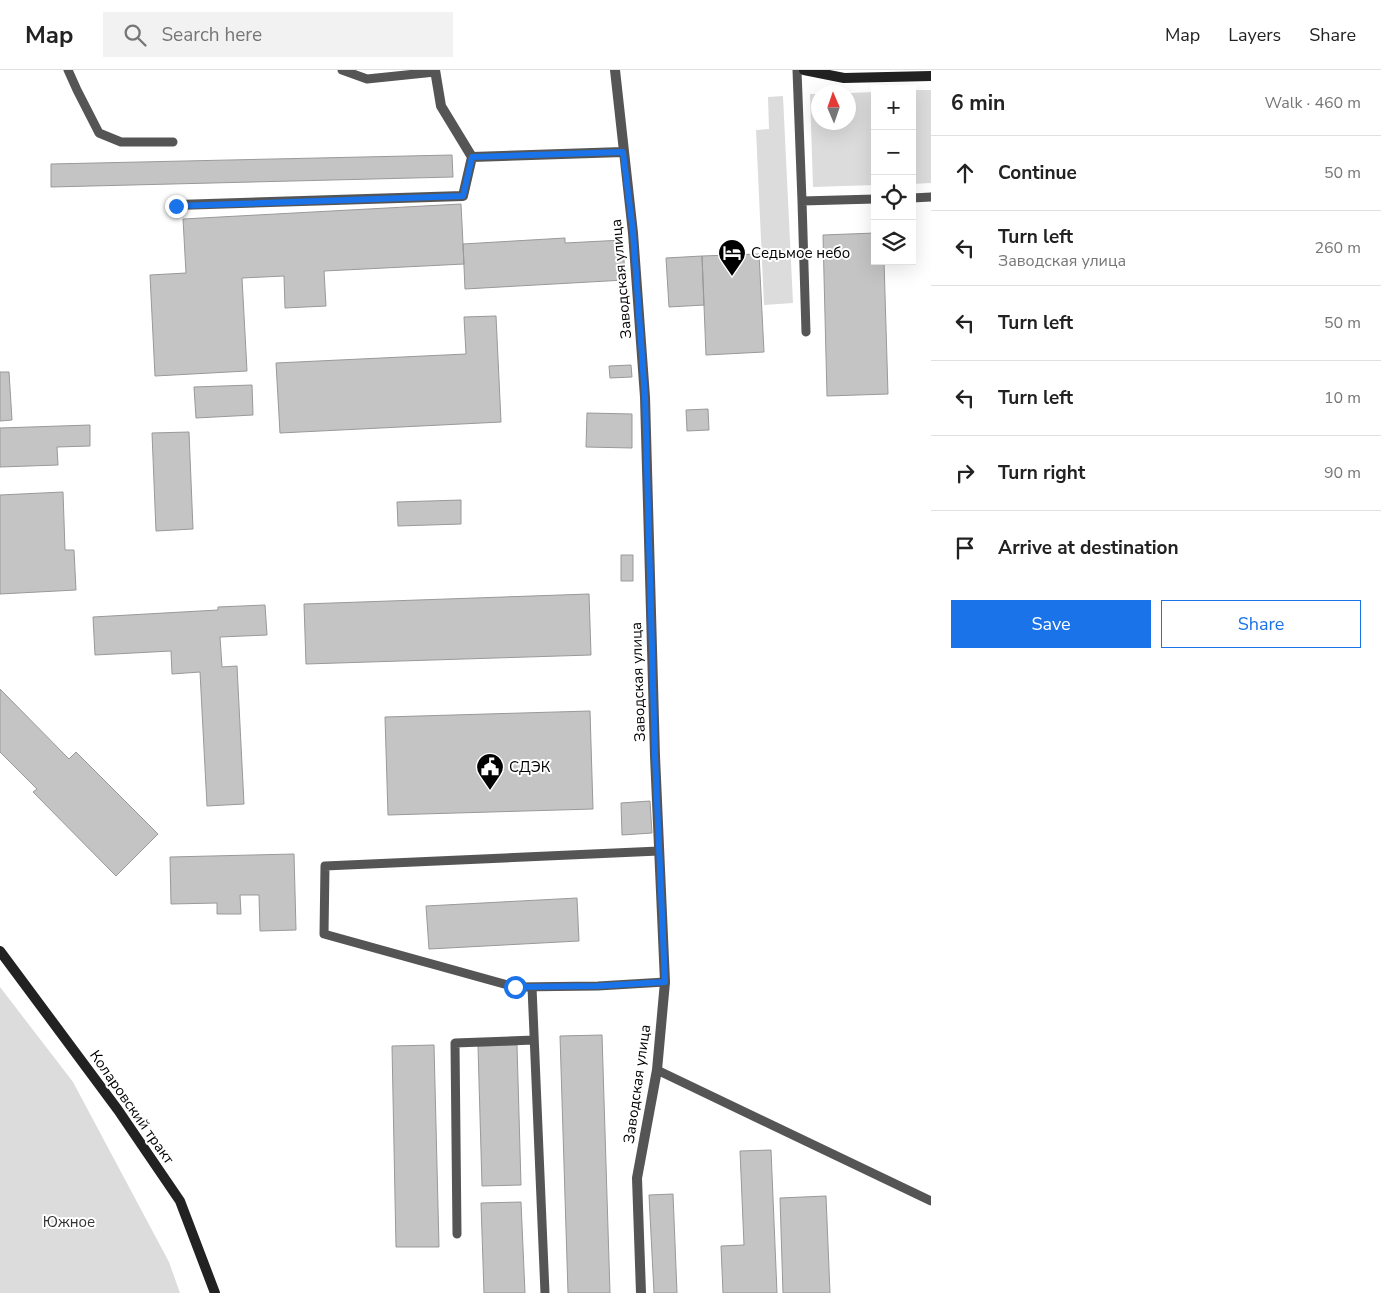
<!DOCTYPE html>
<html lang="en">
<head>
<meta charset="utf-8">
<style>
  :root { --surface:#fff; --page:#f2f2f2; --text:#222; --muted:#767676; --line:#e0e0e0; --accent:#1a73e8 }
  body { margin:0; font-family:"Nunito Sans",sans-serif; background:var(--page); color:var(--text) }
  .controls { position:absolute; right:15px; top:15px; display:grid; overflow:hidden; border-radius:0px; box-shadow:0 5px 20px #0002 }
  .controls button { width:45px; height:45px; display:grid; place-items:center; padding:0; border:0; border-bottom:1px solid var(--line); background:var(--surface); color:var(--text); font:25px sans-serif }
  .compass { position:absolute; left:811px; top:15px; width:45px; height:45px; border-radius:50%; background:var(--surface); box-shadow:0 5px 20px #0002; rotate:358deg }
  .stop { position:absolute; width:15px; height:15px; margin:-11px; border:4px solid #1a73e8; border-radius:50%; background:#fff }
  .stop.end { background:#1a73e8; border-color:#fff; box-shadow:0 1px 5px #0008 }
  .list { margin:0; padding:0; list-style:none }
  h2 { display:flex; justify-content:space-between; align-items:center; height:65px; margin:0; padding:0 20px; font-size:21px }
  h2 small { font-size:16px; font-weight:400; color:var(--muted) }
  .list li { display:grid; grid-template-columns:32px 1fr auto; gap:15px; align-items:center; box-sizing:border-box; height:75px; padding:0 20px; border-top:1px solid var(--line) }
  .list b { display:block; font-size:19px; white-space:nowrap }
  .list p { margin:0; font-size:16px; white-space:nowrap; color:var(--muted) }
  .list em { font-size:16px; font-style:normal; color:var(--muted) }
  .actions { display:flex; gap:10px; padding:15px 20px }
  .actions a { flex:1; padding:11px 0; border:1px solid var(--accent); border-radius:0px; text-align:center; font-size:18px; color:var(--accent) }
  .actions .main { background:var(--accent); color:#fff }
  .icon { flex:none; width:28px; height:28px; fill:none; stroke:currentColor; stroke-width:2; stroke-linecap:round; stroke-linejoin:round }
  .map { position:relative; flex:none; width:931px; height:1223px; overflow:hidden }
  header { display:flex; align-items:center; gap:30px; box-sizing:border-box; height:70px; padding:0 25px; background:var(--surface); border-bottom:1px solid var(--line) }
  header strong { font-size:24px }
  nav { display:flex; gap:28px; margin-inline-start:auto; font-size:18px }
  .search { width:350px; height:45px; background:var(--page); display:flex; align-items:center; gap:12px; box-sizing:border-box; padding:0 18px; border-radius:0px; color:var(--muted); font-size:19px }
  main { display:flex }
  aside { flex:1; background:var(--surface) }
  .map>svg:first-child { display:block }
  .green { fill:#dcdcdc }
  .building { fill:#c4c4c4; stroke:#999 }
  .lines { fill:none; stroke-linecap:round; stroke-linejoin:round }
  .lane { stroke:#555; stroke-width:9 }
  .street { stroke:#555; stroke-width:10 }
  .secondary { stroke:#222; stroke-width:10 }
  .route { stroke:#1a73e8; stroke-width:6 }
  .labels { text-anchor:middle; dominant-baseline:central; stroke-width:4; stroke-linejoin:round; paint-order:stroke }
  .poi-label { font-size:15px; fill:#000; stroke:#fff; text-anchor:start }
  .street-label { font-size:15px; fill:#000; stroke:#fff }
  .park-label { font-size:15px; fill:#333; stroke:#fff }
</style>
</head>
<body>
<header>
<strong>Map</strong>
<div class="search"><svg class="icon" aria-label="search" viewBox="0 0 24 24"><circle cx="10" cy="10" r="6"/><path d="M15 15l6 6"/></svg>Search here</div>
<nav><a>Map</a><a>Layers</a><a>Share</a></nav>
</header>
<main>
<div class="map">
<svg width="931" height="1223" viewBox="0 0 931 1223">
  <rect width="100%" height="100%" fill="#fff"/>
  <path class="green" d="M912 20H931V113L912 114Z
    M875 22V115L813 117 810 24H818V52H848L849 23Z
    M783 26 793 233 764 235 756 60 769 59 768 27Z
    M0 917 73 1012 169 1192 180 1223H0Z"/>
  <path class="building" d="M452 85 453 107 51 117V94Z
    M461 134 464 194 324 201 326 236 285 238 284 206 242 208 247 301 155 306 150 205 186 203 183 149Z
    M875 163V191H884L888 324 827 326 823 165Z
    M565 168V173L623 170 625 210 465 219 463 174Z
    M759 184 764 282 706 285 702 186Z
    M702 186 704 235 669 237 666 188Z
    M496 246 501 352 280 363 276 293 466 284 464 247Z
    M631 295 632 307 610 308 609 296Z
    M0 302H9L12 350 0 351Z
    M252 315 253 345 196 348 194 317Z
    M708 339 709 360 687 361 686 340Z
    M587 343 632 344V378L586 377Z
    M90 355V376L57 377 58 395 0 397V358Z
    M189 362 193 459 156 461 152 363Z
    M63 422 65 480H74L76 520 0 524V425Z
    M461 430V454L398 456 397 432Z
    M621 485H633V511H621Z
    M589 524 591 585 306 594 304 534Z
    M265 535 267 565 220 567 222 597 237 596 244 734 207 736 200 602 172 604 171 581 95 585 93 547 218 540V537Z
    M0 619 69 689 76 682 158 764 116 806 33 722 37 719 0 682Z
    M590 641 593 739 388 745 385 647Z
    M650 731 652 763 622 765 621 733Z
    M294 784 296 860 260 861 259 825H240L241 844H217V833L171 834 170 787Z
    M577 828 579 871 429 879 426 836Z
    M602 965 610 1223H568L560 966Z
    M434 975 439 1177H396L392 976Z
    M517 975 521 1115 482 1116 478 976Z
    M771 1080 777 1223H723L721 1176 744 1175 740 1081Z
    M673 1124 677 1223H654L649 1125Z
    M826 1126 830 1223H783L780 1128Z
    M521 1132 525 1223H484L481 1133Z"/>
  <g class="lines">
    <path class="lane" d="M68 0 77 20 99 63 121 72H173
      M342 0 367 9 435 2
      M797 0 802 131 875 129
      M912 128 931 127
      M802 131 806 262
      M659 781 325 796 324 864 515 917 598 916 665 912
      M532 917 545 1223
      M657 1000 931 1131
      M457 1164 455 973 534 970"/>
    <path class="street" d="M435 0 441 36 472 87 623 82
      M615 0 633 163 645 327 655 686 665 912 657 1000 637 1108 641 1223
      M177 135 463 126 472 87"/>
    <path class="secondary" d="M804 0 844 8 931 6
      M0 881 118 1040 180 1131 215 1223"/>
  </g>
  <g class="lines">
    <path class="route" d="M176 136 463 126 472 87 623 82 633 162 645 327 655 686 665 912 598 916 515 917"/>
  </g>
  <defs>
    <symbol id="hotel-pin" viewBox="-11 -11 22 30"><path d="M0 17L-7.5 6A9.5 9.5 0 1 1 7.5 6Z" fill="#000" stroke="#fff"/><path d="M-6-4.5h1.5V1H6V5H4.5V3h-9V5H-6ZM-4 0a1.8 1.8 0 1 1 3.6 0ZM.5 0V-2.5h3Q6-2.5 6 0Z" fill="#fff"/></symbol>
    <symbol id="civic-pin" viewBox="-11 -11 22 30"><path d="M0 17L-7.5 6A9.5 9.5 0 1 1 7.5 6Z" fill="#000" stroke="#fff"/><path d="M-.6-6.5H3V-4.5H.6V-3L4-1V1h2V6H-6V1h2V-1L-.6-3ZM-1.2 2.5V6h2.4V2.5Z" fill="#fff"/></symbol>
  </defs>
  <g fill-rule="evenodd">
    <use href="#hotel-pin" x="716" y="167" width="32" height="43"/>
    <use href="#civic-pin" x="474" y="681" width="32" height="43"/>
  </g>
  <g class="labels">
    <g class="poi-label">
      <text x="751" y="183">Седьмое небо</text>
      <text x="509" y="697">СДЭК</text>
    </g>
    <g class="street-label">
      <text transform="translate(621 209) rotate(-95)">Заводская улица</text>
      <text transform="translate(638 612) rotate(-92)">Заводская улица</text>
      <text transform="translate(637 1014) rotate(-82)">Заводская улица</text>
      <text transform="translate(132 1037) rotate(55)">Коларовский тракт</text>
    </g>
    <g class="park-label">
      <text x="69" y="1152">Южное</text>
    </g>
  </g>
</svg>
<div class="controls">
<button>+</button>
<button>−</button>
<button><svg class="icon" aria-label="locate" viewBox="0 0 24 24"><circle cx="12" cy="12" r="6"/><path d="M12 2v4M12 18v4M2 12h4M18 12h4"/></svg></button>
<button><svg class="icon" aria-label="layers" viewBox="0 0 24 24"><path d="M12 4l9 5-9 5-9-5zM3 14l9 5 9-5"/></svg></button>
</div>
<svg class="compass" viewBox="-18 -18 36 36"><path d="M0-13l5 13h-10z" fill="#e53935"/><path d="M0 13l5-13h-10z" fill="#767676"/></svg>
<div class="stop" style="left:515px;top:917px"></div>
<div class="stop end" style="left:176px;top:136px"></div>
</div>
<aside>
<h2>6 min<small>Walk · 460 m</small></h2>
<ul class="list">
<li><svg class="icon" aria-label="ahead" viewBox="0 0 24 24"><path d="M12 20V5M6 11l6-6 6 6"/></svg><div><b>Continue</b></div><em>50 m</em></li>
<li><svg class="icon" aria-label="left" viewBox="0 0 24 24"><path d="M17 20v-9H6M10 6l-5 5 5 5"/></svg><div><b>Turn left</b><p>Заводская улица</p></div><em>260 m</em></li>
<li><svg class="icon" aria-label="left" viewBox="0 0 24 24"><path d="M17 20v-9H6M10 6l-5 5 5 5"/></svg><div><b>Turn left</b></div><em>50 m</em></li>
<li><svg class="icon" aria-label="left" viewBox="0 0 24 24"><path d="M17 20v-9H6M10 6l-5 5 5 5"/></svg><div><b>Turn left</b></div><em>10 m</em></li>
<li><svg class="icon" aria-label="right" viewBox="0 0 24 24"><path d="M7 20v-9h11M14 6l5 5-5 5"/></svg><div><b>Turn right</b></div><em>90 m</em></li>
<li><svg class="icon" aria-label="arrive" viewBox="0 0 24 24"><path d="M6 21V4h12l-3 4 3 4H6"/></svg><div><b>Arrive at destination</b></div></li>
</ul>
<div class="actions"><a class="main">Save</a><a>Share</a></div>
</aside>
</main>
</body>
</html>
